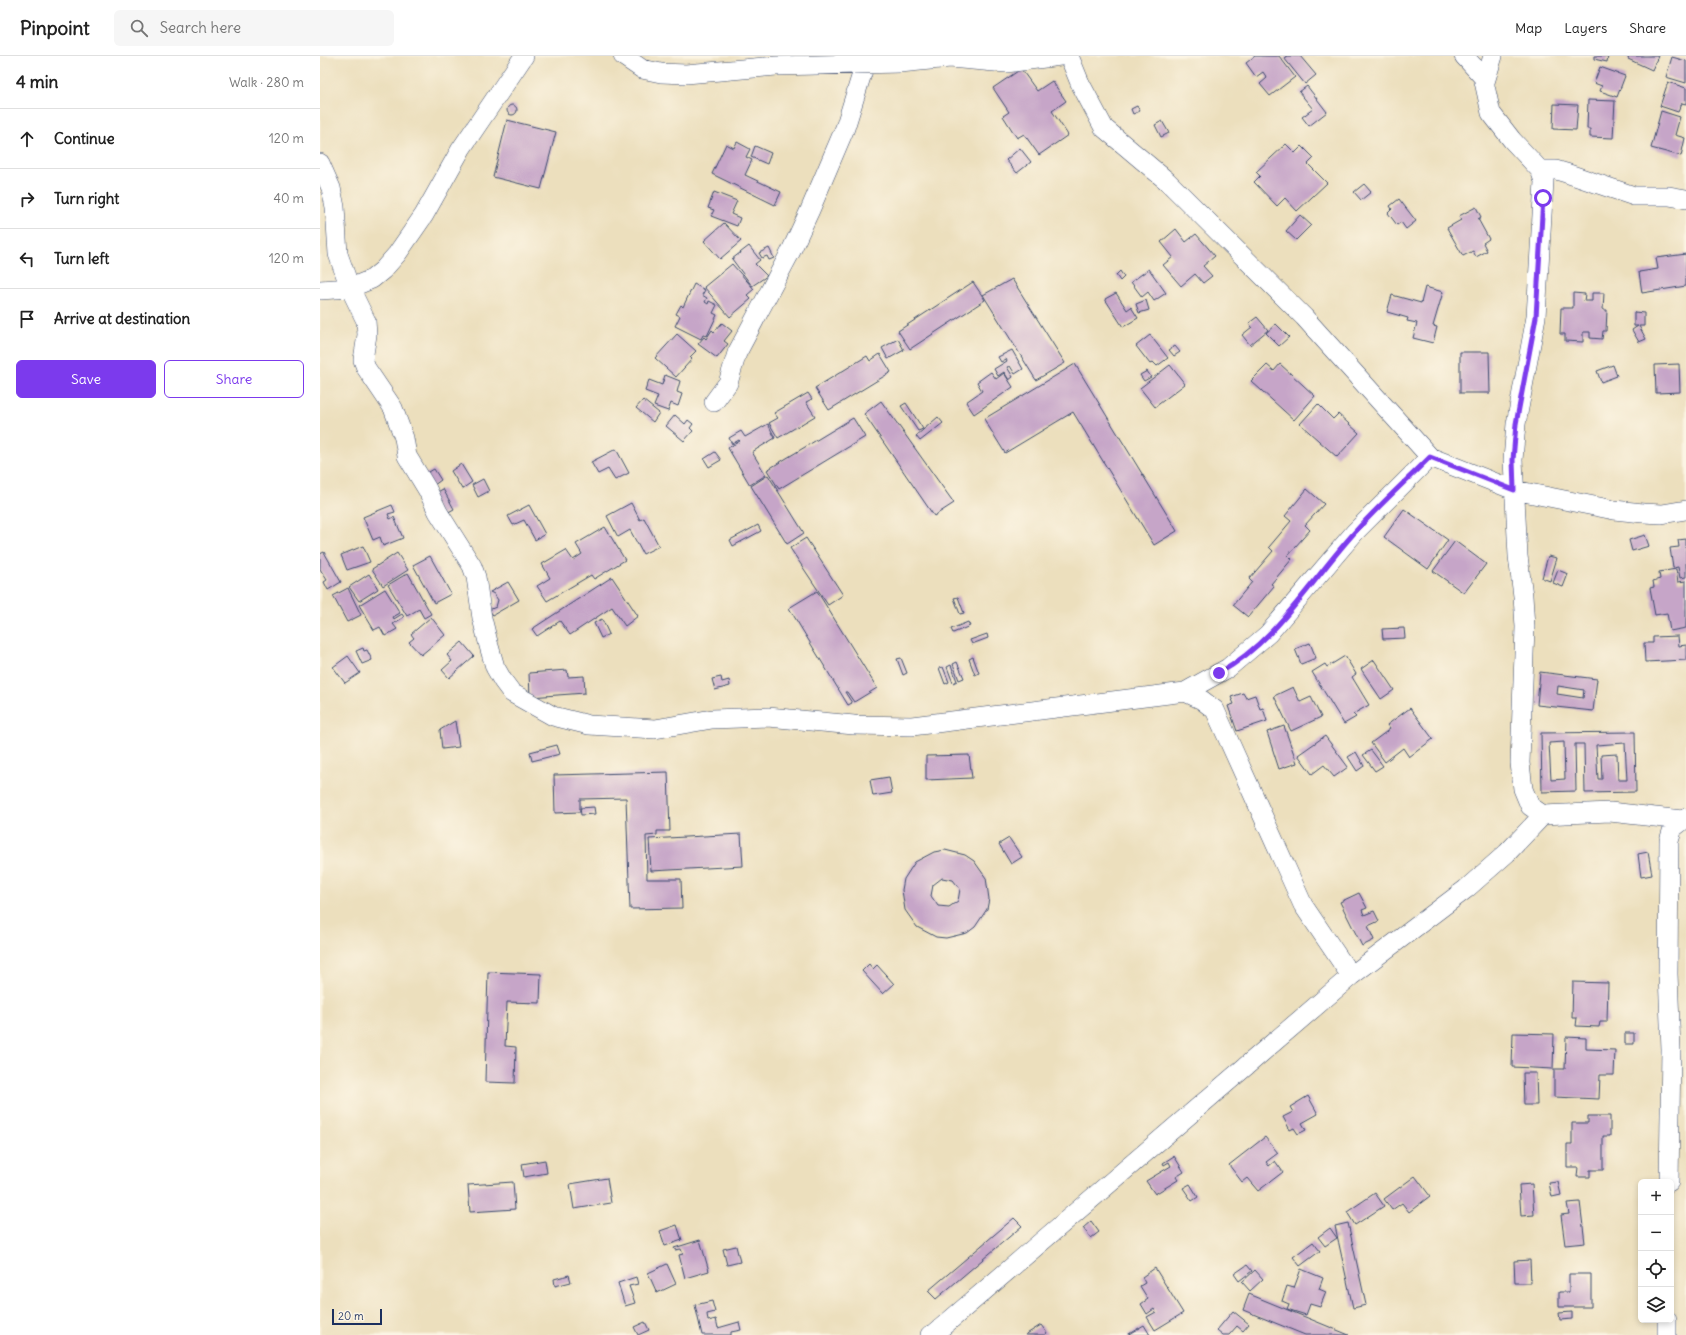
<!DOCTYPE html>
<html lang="en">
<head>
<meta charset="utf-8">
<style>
  :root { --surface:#fff; --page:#f6f6f6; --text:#222; --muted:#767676; --line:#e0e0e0; --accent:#7c3aed }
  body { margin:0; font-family:Delius,sans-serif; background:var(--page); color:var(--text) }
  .controls { position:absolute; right:12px; bottom:12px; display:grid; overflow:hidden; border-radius:6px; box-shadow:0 2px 6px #0003 }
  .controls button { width:36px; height:36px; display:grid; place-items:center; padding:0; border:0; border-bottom:1px solid var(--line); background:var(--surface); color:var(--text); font:20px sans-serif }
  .scale { position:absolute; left:12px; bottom:10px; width:50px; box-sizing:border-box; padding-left:4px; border:2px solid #1b2f5e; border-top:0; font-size:11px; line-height:14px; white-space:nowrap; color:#1b2f5e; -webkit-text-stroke:3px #fcf5e5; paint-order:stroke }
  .stop { position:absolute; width:12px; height:12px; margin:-9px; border:3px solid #7c3aed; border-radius:50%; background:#fff }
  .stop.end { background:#7c3aed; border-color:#fff; box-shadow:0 1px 4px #0008 }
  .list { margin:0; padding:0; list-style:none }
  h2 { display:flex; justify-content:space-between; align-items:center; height:52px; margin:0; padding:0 16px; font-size:17px }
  h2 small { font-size:13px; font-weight:400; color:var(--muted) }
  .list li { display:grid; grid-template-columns:26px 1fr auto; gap:12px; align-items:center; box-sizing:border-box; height:60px; padding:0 16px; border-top:1px solid var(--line) }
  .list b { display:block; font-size:15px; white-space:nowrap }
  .list em { font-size:13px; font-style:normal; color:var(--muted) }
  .actions { display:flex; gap:8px; padding:12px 16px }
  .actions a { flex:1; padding:9px 0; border:1px solid var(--accent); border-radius:6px; text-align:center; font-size:14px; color:var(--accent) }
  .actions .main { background:var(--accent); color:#fff }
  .icon { flex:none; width:22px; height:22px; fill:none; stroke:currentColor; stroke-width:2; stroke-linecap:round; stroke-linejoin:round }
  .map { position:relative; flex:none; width:1366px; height:1279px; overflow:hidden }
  header { display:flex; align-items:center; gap:24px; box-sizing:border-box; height:56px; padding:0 20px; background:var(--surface); border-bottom:1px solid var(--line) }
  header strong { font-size:19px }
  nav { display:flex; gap:22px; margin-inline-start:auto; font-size:14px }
  .search { width:280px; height:36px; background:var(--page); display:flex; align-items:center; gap:10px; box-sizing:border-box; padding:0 14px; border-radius:6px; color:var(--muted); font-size:15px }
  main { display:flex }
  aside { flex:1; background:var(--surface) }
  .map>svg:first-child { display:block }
  .building { fill:#c6a5c8; fill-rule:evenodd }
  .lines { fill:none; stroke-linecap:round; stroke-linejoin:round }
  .minor-casing { stroke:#3a496c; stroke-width:20 }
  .minor { stroke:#fff; stroke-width:19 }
  .route { stroke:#7c3aed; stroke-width:5 }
</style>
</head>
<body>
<header>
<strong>Pinpoint</strong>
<div class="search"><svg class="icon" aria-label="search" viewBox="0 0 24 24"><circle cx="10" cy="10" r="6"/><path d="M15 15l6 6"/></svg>Search here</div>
<nav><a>Map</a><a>Layers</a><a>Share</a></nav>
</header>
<main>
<aside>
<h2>4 min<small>Walk · 280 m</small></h2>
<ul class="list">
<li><svg class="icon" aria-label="ahead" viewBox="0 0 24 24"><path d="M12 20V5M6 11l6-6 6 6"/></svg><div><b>Continue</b></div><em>120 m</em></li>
<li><svg class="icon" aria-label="right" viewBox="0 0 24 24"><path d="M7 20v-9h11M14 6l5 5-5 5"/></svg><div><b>Turn right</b></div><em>40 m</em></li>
<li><svg class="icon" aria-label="left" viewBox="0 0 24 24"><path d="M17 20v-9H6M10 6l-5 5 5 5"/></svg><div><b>Turn left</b></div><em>120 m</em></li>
<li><svg class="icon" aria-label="arrive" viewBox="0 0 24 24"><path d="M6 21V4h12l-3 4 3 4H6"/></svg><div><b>Arrive at destination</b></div></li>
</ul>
<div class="actions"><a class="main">Save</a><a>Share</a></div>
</aside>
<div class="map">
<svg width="1366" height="1279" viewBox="0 0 1366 1279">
  <rect width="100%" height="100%" fill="#fcf5e5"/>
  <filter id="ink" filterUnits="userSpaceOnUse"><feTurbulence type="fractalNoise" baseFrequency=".025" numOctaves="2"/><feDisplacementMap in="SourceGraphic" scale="8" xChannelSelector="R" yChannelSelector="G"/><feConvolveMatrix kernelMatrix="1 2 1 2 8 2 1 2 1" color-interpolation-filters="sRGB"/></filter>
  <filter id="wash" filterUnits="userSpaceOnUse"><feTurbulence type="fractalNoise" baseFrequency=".012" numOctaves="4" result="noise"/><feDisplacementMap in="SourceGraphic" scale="16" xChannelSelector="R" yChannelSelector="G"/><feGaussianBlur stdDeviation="0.9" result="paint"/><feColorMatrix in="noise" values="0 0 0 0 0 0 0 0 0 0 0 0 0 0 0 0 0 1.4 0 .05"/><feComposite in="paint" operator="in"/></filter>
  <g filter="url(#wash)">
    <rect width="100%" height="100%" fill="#ecdfbd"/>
    <g id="blocks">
      <path class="building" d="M935 0H959L975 21 950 40 940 28 947 22 943 16 936 21 926 7Z
        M967 0H980L996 19 985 28 964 2Z
        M1274 0H1288L1287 6 1274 3Z
        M1309 0H1338L1332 14 1308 3Z
        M1352 1 1366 5V27L1346 21Z
        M1280 11 1305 20 1297 41 1280 35 1282 30 1274 27Z
        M701 13 717 35 732 25 746 45 732 55 748 79 719 99 704 78 697 82 683 60 689 56 673 32Z
        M1348 26 1366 32V48L1362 47 1358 56 1340 50Z
        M987 30 1007 56 989 70 982 61 993 53 979 36Z
        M1268 44 1295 45 1293 82 1270 81V73H1267Z
        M1234 48 1258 49 1256 74 1233 73Z
        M187 54a5 5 0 1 1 10 0a5 5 0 1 1-10 0Z
        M817 50 820 55 813 58 811 53Z
        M1341 55 1360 61 1355 79 1365 82 1361 100 1331 92Z
        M187 64 236 76 221 133 173 121Z
        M842 65 849 77 841 81 835 69Z
        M417 86 430 93 426 101 432 104 425 119 461 136 455 149 392 118 406 88 414 92Z
        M966 88 975 97 982 90 994 102 988 108 1007 127 977 155 965 142 957 150 934 126 940 120 936 116Z
        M435 90 451 97 447 108 431 101Z
        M700 92 711 106 697 117 686 104Z
        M1044 128 1051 136 1041 144 1034 136Z
        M394 136 417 145 411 158 420 162 417 170 391 160 394 154 388 152Z
        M1079 143 1096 165 1086 173 1081 166 1077 169 1068 157 1072 153 1070 150Z
        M1156 151 1161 161 1158 163 1169 183 1163 187 1167 195 1156 201 1153 195 1143 200 1127 172 1141 164 1139 160Z
        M980 159 991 169 976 184 966 175Z
        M404 167 421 185 400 203 384 185Z
        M856 173 866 186 876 178 895 200 883 210 892 220 883 227 875 218 861 230 843 209 853 201 841 186Z
        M429 190 440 204 435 208 447 220 432 230 412 203Z
        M449 192 454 202 449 204 447 200 442 202 439 197Z
        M1366 198V230L1322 237 1319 216 1338 213 1336 202Z
        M412 208 434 233 427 239 431 243 410 261 384 231Z
        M829 213 846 237 834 245 828 236 822 241 811 226Z
        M800 215 804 221 800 225 796 219Z
        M692 223 745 307 716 324 663 239Z
        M653 226 665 244 590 293 578 275Z
        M374 228 385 234 382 239 387 242 385 246 388 248 389 245 397 249 393 257 397 259 387 280 383 279 381 283 355 270 360 260 356 258 361 249 363 251Z
        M1105 231 1123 236 1113 270 1117 271 1113 287 1093 282 1097 267 1087 265 1088 262 1067 256 1072 239 1101 247Z
        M796 237 807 254 811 251 818 262 803 271 785 243Z
        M1253 237 1265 238 1264 245H1272V237H1284L1283 254H1287L1286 275H1283L1282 283 1270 282V276H1263V286L1245 285V278H1240L1241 252H1253Z
        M826 244 829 254 819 257 816 248Z
        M1314 256 1324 257V270H1319L1326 283 1319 286 1312 274 1318 270H1314Z
        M937 261 948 274 930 289 922 279 932 271 929 267Z
        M402 267 412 275 404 285 408 288 397 302 378 288 384 281 386 283 392 274 394 276Z
        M956 268 969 281 959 290 946 277Z
        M357 278 376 295 370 301 372 303 356 321 335 302Z
        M830 279 848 302 837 310 833 306 830 308 816 290Z
        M578 283 584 294 568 303 562 292Z
        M855 290 860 296 854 300 849 294Z
        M692 294 703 313 695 318 690 310 687 311 693 321 689 324 684 316 678 320 674 313 687 305 686 303 681 306 678 301Z
        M1140 296H1169L1170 337H1140Z
        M560 298 571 316 509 354 495 332 547 300 550 305Z
        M755 308 857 475 834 489 753 356 685 397 664 363Z
        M960 308 995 340 974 364 931 325 947 309 954 315Z
        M1359 308 1360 336 1336 337 1335 309Z
        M850 309 865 328 835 351 820 332Z
        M1293 309 1297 320 1281 326 1277 315Z
        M827 315 831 321 824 325 820 319Z
        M671 316 676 323 684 317 693 331 654 358 646 346 662 335 657 326Z
        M345 319 360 325 357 336 362 338 358 350 351 347 348 355 334 350 338 340 325 335 329 324 342 329Z
        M488 337 492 343 486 346 495 360 458 382 449 367 458 362 454 357Z
        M323 344 339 357 333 366 316 352Z
        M561 345 634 447 614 460 544 358Z
        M586 347 603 373 598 375 581 350Z
        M998 348 1013 363 1018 358 1039 377 1017 401 980 368Z
        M355 359 365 368 368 364 373 368 370 372 373 375 364 385 346 370Z
        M618 361 623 367 600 385 596 380Z
        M533 362 545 381 459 433 447 414Z
        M448 368 455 382 432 396 446 419 430 429 408 392 420 385 419 384 412 388 409 382 421 375 425 381Z
        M296 393 309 417 295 424 288 413 278 418 271 406Z
        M395 396 401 404 389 411 384 403Z
        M141 408 152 426 142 433 131 415Z
        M114 413 121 424 110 432 102 420Z
        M448 419 484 477 467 488 431 430Z
        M163 423 169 435 158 441 152 429Z
        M123 433 134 453 121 460 110 440Z
        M987 433 1004 448 985 469 990 474 968 499 972 503 951 528 954 530 928 561 913 549 932 526 929 523 953 495 949 491 971 465 965 460Z
        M311 447 320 464 324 462 339 490 323 498 310 474 298 481 287 460Z
        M72 449 75 456 68 458 70 463 74 461 83 482 63 490 60 481 53 484 43 461Z
        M209 449 225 478 215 484 204 464 193 469 188 460Z
        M1084 453 1128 484 1108 513 1064 481Z
        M438 469 441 475 413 490 410 484Z
        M285 471 305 504 274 523 271 519 227 545 217 530 230 522 222 508 246 494 253 504 262 498 256 488Z
        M1325 479 1329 490 1312 495 1309 484Z
        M486 482 523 539 508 549 470 492Z
        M1366 483V521L1360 522 1358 511 1353 512 1350 492 1359 491 1358 484Z
        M1135 485 1166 508 1144 537 1113 515Z
        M43 490 50 506 27 514 21 499Z
        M4 496 21 526 8 534 4 526 7 524 0 513V498Z
        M77 497 88 514 63 530 52 513Z
        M110 500 131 538 114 547 93 509Z
        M1228 500 1237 502 1230 525 1222 522Z
        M1356 513 1358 526 1366 525V572L1350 575 1347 557 1335 559 1330 532 1334 531 1333 525 1340 523 1339 516Z
        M1238 514 1248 518 1243 531 1233 527Z
        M88 517 111 558 104 562 99 553 87 560 68 529Z
        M49 518 58 533 39 545 29 531Z
        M292 521 318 560 305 570 292 551 250 579 240 565 217 580 212 573Z
        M188 526 199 544 173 559 169 554 176 551 178 544 174 538 170 536Z
        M28 532 41 559 27 566 13 540Z
        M65 533 80 557 73 561 74 563 82 558 84 561 73 568 77 573 65 580 60 571 54 574 39 549Z
        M497 535 557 632 534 646 527 636H525L532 647 528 649 469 552Z
        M638 541 644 557 640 558 634 542Z
        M111 561 125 579 101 599 89 586 94 582 91 578Z
        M282 563 289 578 281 582 274 567Z
        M648 566 650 570 633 577 631 573Z
        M1084 572 1085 582 1063 583 1062 573Z
        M667 578 668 582 652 588 650 584Z
        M1358 580 1359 590 1366 589V604L1325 606 1324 587H1333V581Z
        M142 586 154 600 129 622 122 614 132 605 127 599Z
        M990 587 996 602 981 608 975 593Z
        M43 592 44 595 47 594 52 604 42 608 36 595Z
        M28 600 40 617 25 627 13 611Z
        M1025 600 1036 618 1032 621 1049 649 1033 658 1036 661 1024 668 992 616 1005 608 1007 611Z
        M653 601 659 617 655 619 649 603Z
        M581 602 587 617 583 619 577 603Z
        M1054 604 1074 634 1061 643 1041 613Z
        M637 606 644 622 639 624 633 608Z
        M631 609 637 625 633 627 627 611Z
        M623 611 629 626 625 628 619 612Z
        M247 614 248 621 264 620 265 637 210 641 209 617Z
        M1220 616 1277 623 1273 655 1217 649ZM1238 630 1264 634 1263 642 1237 638Z
        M401 621 402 626 409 624 410 630 395 634 392 623Z
        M973 631 980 646 991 641 1001 661 971 675 954 640Z
        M923 637 926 642 935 639 940 653 943 652 947 665 917 675 908 650 914 648 911 641Z
        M1090 652 1113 683 1089 701 1083 692 1065 706 1051 687 1070 673 1067 669Z
        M135 665 139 691 122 693 120 674Z
        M964 670 977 707 959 713 947 676Z
        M1315 676 1316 736 1265 737 1264 688H1255L1256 735 1222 736 1221 677ZM1244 686 1245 723 1231 724 1229 687ZM1305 687 1307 724H1298L1297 698 1281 699 1282 723H1278L1276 689Z
        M1005 680 1028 711 1014 721 1004 709 992 718 978 699Z
        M237 689 240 698 212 705 210 696Z
        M1051 694 1063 710 1055 715 1043 699Z
        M1036 696 1044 710 1037 715 1028 701Z
        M649 699 652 722 606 724V700Z
        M348 716 350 775H337V779L326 780 327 823H361L362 852 310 853 306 742 260 743V756L235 757 234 719Z
        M569 721 572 737 553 740 550 724Z
        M274 751 275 758 261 759 260 752Z
        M421 778 423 810 331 815 329 783Z
        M689 782 702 801 691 808 679 788Z
        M625 794 645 799 654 805 666 822 669 843 667 853 655 871 647 877 626 882 616 881 597 871 585 854 582 834 584 823 595 806 614 796ZM622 822 633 824 640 833 638 845 629 851 618 850 611 840 613 829Z
        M1328 796 1332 819 1321 821 1318 798Z
        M1039 837 1047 852 1042 854 1044 859 1054 855 1059 865 1048 870 1054 884 1042 890 1020 846Z
        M549 908 553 913 557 909 574 928 563 938 542 915Z
        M168 916 221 918 220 947 187 946 185 990 196 991 195 1027 165 1026Z
        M1253 926 1288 927 1287 966H1280L1279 971 1256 970 1257 962H1252Z
        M1193 977 1234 978 1233 1013 1192 1011Z
        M1305 977H1314V988H1305Z
        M1246 981 1266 982V993L1295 994 1294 1019H1280L1279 1043 1234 1041V1013H1245Z
        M1203 1017H1216L1217 1049H1204Z
        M988 1040 998 1058 982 1067 986 1074 978 1078 974 1072 970 1074 963 1061 973 1056 970 1051Z
        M1268 1060H1290V1080H1283V1114H1270V1121H1257L1258 1111H1247V1088H1252V1067H1268Z
        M945 1081 958 1097 946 1106 949 1110 955 1105 963 1116 938 1135 927 1122 922 1126 909 1109Z
        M854 1100 864 1116 856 1121 858 1124 835 1138 826 1125 851 1110 849 1106 844 1109 843 1107Z
        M225 1104 227 1117 204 1121 202 1108Z
        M1095 1120 1110 1140 1089 1156 1082 1147 1072 1154 1064 1143Z
        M287 1122 291 1147 254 1153 250 1128Z
        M193 1126 195 1153 150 1156 148 1129Z
        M1238 1126 1241 1139 1232 1141 1229 1127Z
        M870 1128 878 1141 872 1145 863 1132Z
        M1212 1128 1214 1159 1201 1160 1199 1129Z
        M1055 1137 1064 1150 1035 1169 1027 1156Z
        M1260 1146 1265 1187 1245 1189 1241 1159 1249 1158 1247 1147Z
        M694 1162 702 1170 616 1243 608 1235Z
        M771 1165 779 1176 771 1182 763 1172Z
        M1028 1167 1046 1249 1033 1252 1015 1170Z
        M357 1169 362 1184 345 1190 340 1175Z
        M1010 1172 1017 1182 1005 1190 998 1181Z
        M380 1184 389 1215 365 1222 359 1199 363 1198 361 1193 355 1194 354 1192Z
        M993 1186 1000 1195 980 1210 973 1201Z
        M416 1190 420 1206 407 1209 403 1193Z
        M1210 1204 1211 1227H1195L1194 1205Z
        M347 1208 356 1228 337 1237 328 1217Z
        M927 1209 932 1215 919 1225 914 1218Z
        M835 1212 863 1257 835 1274 827 1261 836 1256 834 1253 827 1258 821 1248 828 1243 820 1230 825 1227 822 1221Z
        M981 1213 1003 1222 999 1233 1006 1236 1000 1251 990 1248 986 1259 967 1253 969 1248 962 1245 967 1230 974 1232Z
        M935 1214 943 1223 930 1235 922 1226Z
        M1249 1218H1271V1251H1239V1236H1249Z
        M249 1219 251 1226 235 1230 234 1223Z
        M316 1221 318 1228 309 1230 315 1247 305 1250 298 1227Z
        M929 1238 1029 1279H985L923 1254Z
        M392 1245 395 1256 387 1258 388 1265 396 1263 398 1272 419 1266 421 1274 411 1276V1279H382L375 1249Z
        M913 1255 929 1268 923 1275 917 1270 909 1279H903L897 1274Z
        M1252 1256V1263L1240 1264 1239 1257Z
        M325 1266 329 1274 318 1279 314 1271Z
        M721 1269 727 1277 724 1279H705Z
        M824 1269 830 1279H807Z"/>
    </g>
  </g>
  <g filter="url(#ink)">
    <use href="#blocks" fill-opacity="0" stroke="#3a496c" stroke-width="1"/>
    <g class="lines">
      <defs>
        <path id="minor" d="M303 0 322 13 341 17 366 18 456 10 580 7 630 2 686 7 740 0
          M749 0 760 27 784 72 847 125 984 261 1110 401 1194 434 1294 454 1323 457 1342 458 1366 454
          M1144 0 1163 21 1171 57 1192 84 1220 114 1224 125 1216 261 1196 368 1193 404 1198 500 1203 540 1205 571 1200 707 1203 733 1210 750 1223 759 1290 756 1362 764
          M1165 26 1173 0
          M0 107 11 132 15 151 18 198 30 232 46 265 47 279 43 304 46 312 73 352 84 382 87 400 107 433 118 456 152 510 156 521 162 562 169 590 175 611 183 625 192 637 233 660 269 669 335 673 392 663 448 661 534 669 592 670 865 636 908 612 948 578 1035 476 1110 401
          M1220 114H1236L1246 117 1314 140H1349L1366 143
          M0 234 30 232 52 223 63 214 77 198 104 159 141 93 204 0
          M394 346 408 327 417 297 471 195 490 154 525 72 545 8
          M865 636 882 644 895 654 983 849 1031 920
          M1349 1126 1351 993 1348 918 1349 785 1353 772 1366 762
          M610 1279 614 1278 1031 920 1146 833 1187 797 1223 759
          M1347 1279V1264"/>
      </defs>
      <use href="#minor" class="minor-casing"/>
      <use href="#minor" class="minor"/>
    </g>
  </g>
  <g class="lines" filter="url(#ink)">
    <path class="route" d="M899 617C955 587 993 522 1035 476 1058 450 1085 426 1110 401L1194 434 1193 404 1196 368 1216 261 1223 142"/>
  </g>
</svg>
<div class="controls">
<button>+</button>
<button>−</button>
<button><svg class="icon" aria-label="locate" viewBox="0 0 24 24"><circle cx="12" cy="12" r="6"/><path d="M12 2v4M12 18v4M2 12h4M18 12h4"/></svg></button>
<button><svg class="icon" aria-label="layers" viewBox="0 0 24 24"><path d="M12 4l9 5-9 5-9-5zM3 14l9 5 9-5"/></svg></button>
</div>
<div class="scale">20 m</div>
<div class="stop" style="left:1223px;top:142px"></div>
<div class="stop end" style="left:899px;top:617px"></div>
</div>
</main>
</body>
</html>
